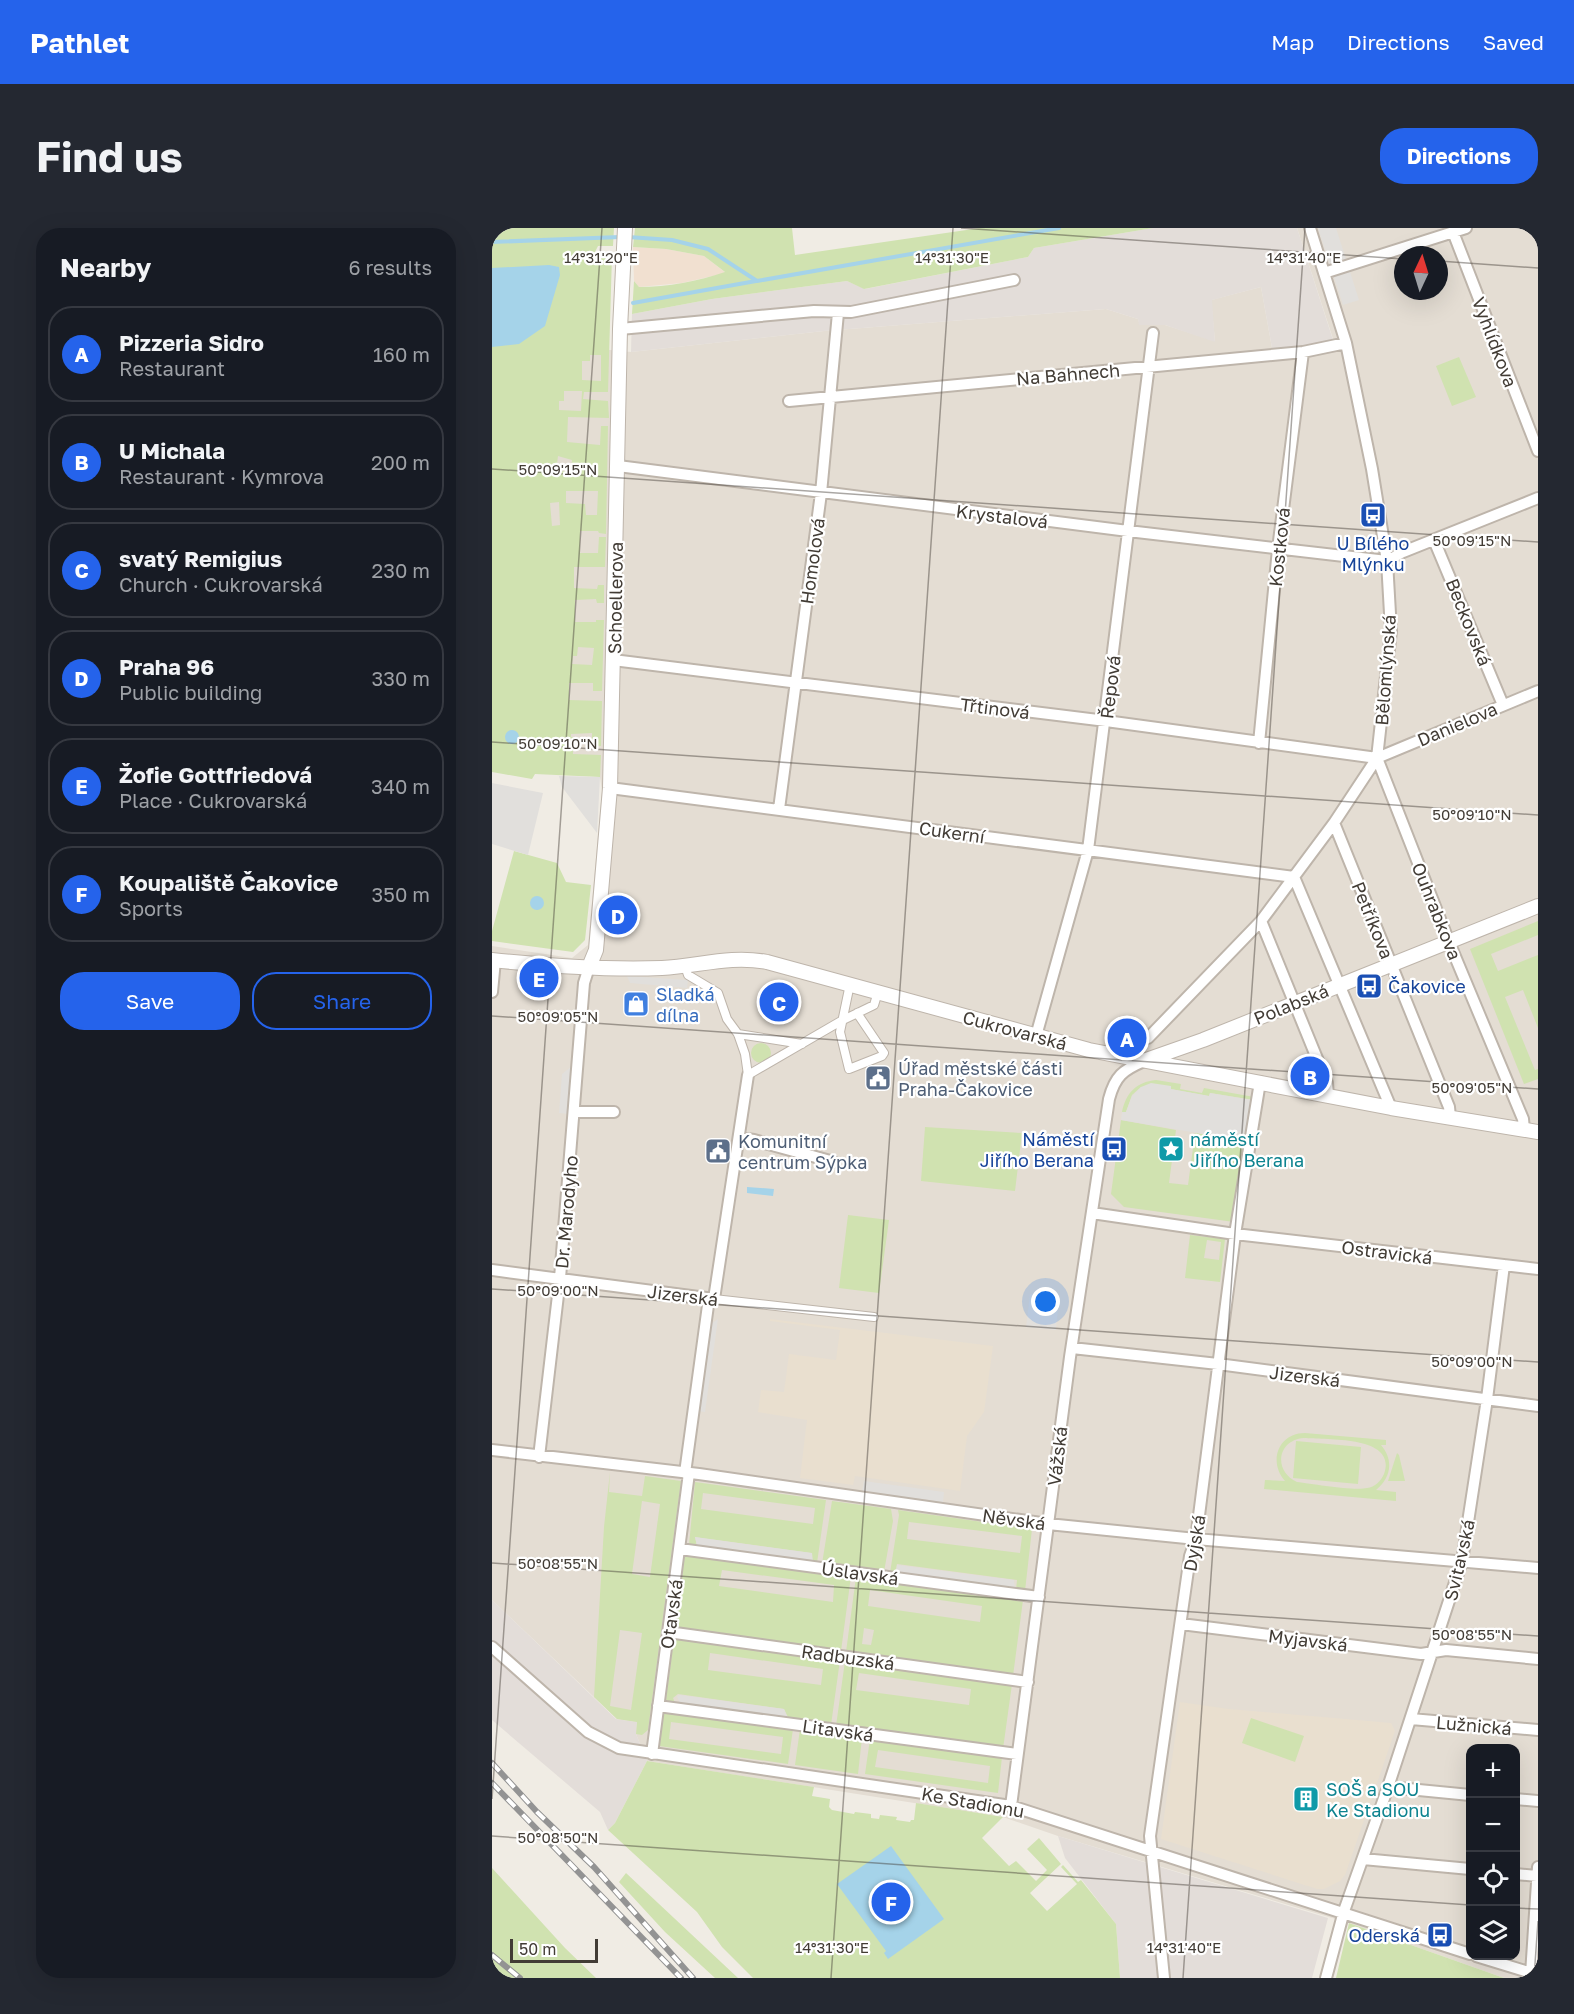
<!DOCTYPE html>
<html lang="en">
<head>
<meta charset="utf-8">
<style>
  :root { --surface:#171b24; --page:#242831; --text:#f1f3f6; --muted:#9ea1a6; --line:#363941; --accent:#2563eb }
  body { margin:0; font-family:"Golos Text",sans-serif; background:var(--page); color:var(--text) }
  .controls { position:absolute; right:18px; bottom:18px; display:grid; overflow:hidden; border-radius:12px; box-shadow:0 6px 24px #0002 }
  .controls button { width:54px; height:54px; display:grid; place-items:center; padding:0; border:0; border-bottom:2px solid var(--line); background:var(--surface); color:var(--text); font:30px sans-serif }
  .compass { position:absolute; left:902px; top:18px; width:54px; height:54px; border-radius:50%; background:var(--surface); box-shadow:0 6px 24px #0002; rotate:4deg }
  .scale { position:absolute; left:18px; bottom:15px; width:88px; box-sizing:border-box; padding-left:6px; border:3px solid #423c35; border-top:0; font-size:16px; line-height:21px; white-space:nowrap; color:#423c35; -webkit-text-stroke:4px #fff; paint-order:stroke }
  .you { position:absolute; left:554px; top:1074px; width:21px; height:21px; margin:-15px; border:4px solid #fff; border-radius:50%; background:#1a73e8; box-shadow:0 0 0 9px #1a73e833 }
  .badge { display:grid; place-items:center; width:39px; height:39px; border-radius:50%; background:var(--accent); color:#fff; font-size:20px; font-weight:700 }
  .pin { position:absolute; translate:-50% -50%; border:3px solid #fff; box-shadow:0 2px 6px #0006 }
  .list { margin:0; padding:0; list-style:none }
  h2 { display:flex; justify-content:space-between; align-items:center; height:78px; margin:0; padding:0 24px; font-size:26px }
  h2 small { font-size:20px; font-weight:400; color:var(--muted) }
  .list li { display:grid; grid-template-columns:39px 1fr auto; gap:18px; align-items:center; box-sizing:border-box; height:96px; margin:0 12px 12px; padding:0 12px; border:2px solid var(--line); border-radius:24px }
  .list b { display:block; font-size:22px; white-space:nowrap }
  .list p { margin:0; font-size:20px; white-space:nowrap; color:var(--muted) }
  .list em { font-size:20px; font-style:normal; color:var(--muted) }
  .actions { display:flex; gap:12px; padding:18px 24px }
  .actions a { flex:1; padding:14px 0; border:2px solid var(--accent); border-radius:24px; text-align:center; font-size:21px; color:var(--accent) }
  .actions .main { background:var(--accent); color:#fff }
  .icon { flex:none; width:33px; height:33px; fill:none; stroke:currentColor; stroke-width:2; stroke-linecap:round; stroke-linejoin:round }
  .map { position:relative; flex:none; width:1046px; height:1750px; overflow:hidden; border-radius:24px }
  header { display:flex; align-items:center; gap:36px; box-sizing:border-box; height:84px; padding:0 30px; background:var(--accent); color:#fff }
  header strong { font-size:28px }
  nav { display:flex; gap:33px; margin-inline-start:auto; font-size:21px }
  .intro { display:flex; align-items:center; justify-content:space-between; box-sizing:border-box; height:144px; padding:0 36px }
  h1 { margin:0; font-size:42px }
  .button { padding:15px 27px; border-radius:24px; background:var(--accent); color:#fff; font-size:21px; font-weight:700 }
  main { display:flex; gap:36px; padding:0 36px }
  aside { flex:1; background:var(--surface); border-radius:24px; box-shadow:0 6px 24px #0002 }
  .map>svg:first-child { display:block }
  .residential { fill:#e4ddd3; fill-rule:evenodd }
  .commercial { fill:#f1e0d0 }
  .industrial { fill:#e3ddd9 }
  .education { fill:#e9dfcf }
  .green { fill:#d0e2b0; fill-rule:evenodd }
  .parking { fill:#e1dfdc }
  .water { fill:#a5d3e9 }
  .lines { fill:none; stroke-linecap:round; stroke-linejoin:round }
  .stream { stroke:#a5d3e9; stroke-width:4 }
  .pedestrian-casing { stroke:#beb5ab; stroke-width:10 }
  .minor-casing { stroke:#beb5ab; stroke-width:14 }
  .tertiary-casing { stroke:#beb5ab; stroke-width:16 }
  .pedestrian { stroke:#fff; stroke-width:8 }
  .minor { stroke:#fff; stroke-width:10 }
  .tertiary { stroke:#fff; stroke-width:14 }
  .rail-casing { stroke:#939393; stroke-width:6 }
  .rail { stroke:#fff; stroke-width:4; stroke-dasharray:11; stroke-linecap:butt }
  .ticks { fill:none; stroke:#423c35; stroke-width:1.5; stroke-opacity:0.45 }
  .labels { text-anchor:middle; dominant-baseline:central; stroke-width:4.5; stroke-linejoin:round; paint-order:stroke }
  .street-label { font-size:18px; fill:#423c35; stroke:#fff }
  .transit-label { font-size:18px; fill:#164399; stroke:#fff; text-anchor:end }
  .shop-label { font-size:18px; fill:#366cbe; stroke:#fff; text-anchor:start }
  .service-label { font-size:18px; fill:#4e5e75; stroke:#fff; text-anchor:start }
  .culture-label { font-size:18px; fill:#0d838f; stroke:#fff; text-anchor:start }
  .ticks-label { font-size:15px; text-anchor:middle; fill:#423c35; stroke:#fff; stroke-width:4.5; stroke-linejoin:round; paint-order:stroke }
</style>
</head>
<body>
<header>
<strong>Pathlet</strong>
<nav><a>Map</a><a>Directions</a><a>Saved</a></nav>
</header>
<div class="intro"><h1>Find us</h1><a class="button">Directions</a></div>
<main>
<aside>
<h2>Nearby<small>6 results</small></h2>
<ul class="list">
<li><span class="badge">A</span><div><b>Pizzeria Sidro</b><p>Restaurant</p></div><em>160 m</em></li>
<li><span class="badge">B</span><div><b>U Michala</b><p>Restaurant · Kymrova</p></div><em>200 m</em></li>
<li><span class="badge">C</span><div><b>svatý Remigius</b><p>Church · Cukrovarská</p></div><em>230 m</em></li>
<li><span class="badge">D</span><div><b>Praha 96</b><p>Public building</p></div><em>330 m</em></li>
<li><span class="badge">E</span><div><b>Žofie Gottfriedová</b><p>Place · Cukrovarská</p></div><em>340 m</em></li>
<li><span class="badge">F</span><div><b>Koupaliště Čakovice</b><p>Sports</p></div><em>350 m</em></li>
</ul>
<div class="actions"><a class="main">Save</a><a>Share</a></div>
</aside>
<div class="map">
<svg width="1046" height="1750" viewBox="0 0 1046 1750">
  <rect width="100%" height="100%" fill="#f0ece4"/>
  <path class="residential" d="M805 0H1046V1750H1012L857 1695 566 1608 511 1589 155 1533 144 1506 145 1494 125 1491 0 1372V718L80 730 96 717 110 563 108 549 60 526 55 133 118 122 139 124 332 103 614 81 646 91 648 97H673L723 113 719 72 769 59 780 120 842 114ZM911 27H947V63H911ZM978 1520H1023V1728H978Z"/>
  <path class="commercial" d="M141 19 174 21 212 28 234 45 190 55 147 59 142 53Z"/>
  <path class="industrial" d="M661 0H805L842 115 812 119 780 120 769 59 720 72 723 114 673 97H647L646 91 614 81 332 103 139 124 140 86 220 71 355 53 373 61 536 29 542 20Z
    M0 1372 124 1491 145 1494 144 1506 155 1533 123 1595 116 1602 108 1584 0 1492Z
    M566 1608 836 1690 820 1750H628L624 1696 573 1630Z"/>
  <path class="education" d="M278 1091 501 1118 492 1184 475 1208 468 1263 363 1248 361 1257 308 1250 315 1192 266 1184 269 1162 292 1164 297 1126 344 1132 348 1102 278 1093Z
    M688 1474 737 1481 899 1495 903 1503 853 1647 848 1653 832 1661H825L669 1611Z"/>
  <path class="green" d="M0 0H122L121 18H106L102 26 120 27 116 164H92L91 171 116 173 117 190 76 189 75 214 108 217 109 198H116L114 306 107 305 106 303H88V325H106L107 309H114L113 339H82V360L105 361 106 357H112V375H105L104 371 83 372V394H104V392H112L110 463H101V455H77V472L110 473 109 518H100V505L79 506V509H81V526L109 527 108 549 43 546 40 551 0 544ZM98 127H109V153L90 152V133H98ZM72 163H90L89 183 67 182V173H72ZM66 228 80 232 79 244 64 243ZM74 263H106L105 287H94L93 276 74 275ZM67 274 68 297 60 298 58 275ZM86 419 102 420 100 437 80 436 81 428H85Z
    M143 0H300L303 27 488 0H661L542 20 536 29 372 61 355 53 220 71 140 86 142 53 147 59C176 59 206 53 233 44L212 28 174 21 141 19Z
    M967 129 984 169 960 178 944 138Z
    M22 623 65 635 74 654 99 657 93 712 81 724 0 713V703Z
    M1046 693V707L999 726 1006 743 1046 727V800L1031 762 1013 769 1043 842 1046 841V851L1032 856 978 721Z
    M259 825a10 10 0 1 1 20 0a10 10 0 1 1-20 0Z
    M664 852 689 856 688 861 710 865 712 860 762 869V872L718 865 717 868 678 861 679 859H649L640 867 634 884H630C634 865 644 854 664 852Z
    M629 892 684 902 677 955 696 957 703 905 753 913 755 917 742 994 632 979 619 966Z
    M433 899 530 905 523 963 429 953Z
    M356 987 397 992 387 1065 347 1060Z
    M698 1007 733 1011 728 1054 693 1050ZM715 1012 729 1014 727 1032 712 1030Z
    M813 1205 894 1212V1217H889C902 1232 899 1250 884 1262L904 1264V1273L772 1261 773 1252 793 1253C776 1234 786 1205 813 1205ZM812 1210C833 1212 906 1207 892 1246 889 1253 883 1259 875 1260 862 1263 821 1256 805 1254 781 1243 785 1212 812 1210Z
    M804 1213 869 1219 866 1256 801 1250Z
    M905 1225 907 1227 913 1253H896Z
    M118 1244 117 1264 150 1268 153 1248 189 1253 156 1502 150 1507 144 1506 145 1494 125 1491 102 1469 112 1299ZM150 1273 168 1276 158 1349 140 1346ZM128 1402 150 1405 139 1482 118 1478Z
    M203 1254 334 1272 325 1335 321 1334 319 1325 209 1310 203 1309 205 1318 197 1317ZM211 1265 323 1280 321 1296 209 1281Z
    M340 1273 399 1281 401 1293 392 1344 330 1336Z
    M406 1282 540 1301 533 1363 524 1362 525 1352 405 1336 403 1346 398 1345 407 1287ZM417 1294 530 1308 528 1325 415 1311Z
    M193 1326 359 1348 349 1423 186 1400 184 1398ZM230 1342 342 1357 341 1374 227 1358Z
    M364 1349 531 1372 521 1448 354 1424ZM378 1362 490 1378 488 1394 376 1378ZM372 1400 382 1402 379 1417 370 1416Z
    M182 1410 348 1432 339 1497 297 1491 292 1481 186 1466 181 1470 183 1475 174 1472ZM218 1425 331 1441 329 1457 216 1442Z
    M353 1433 520 1456 511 1521 344 1498ZM367 1445 479 1461 477 1477 364 1462Z
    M172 1483 301 1501 296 1536 167 1518ZM179 1494 291 1509 289 1526 177 1511Z
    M759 1490 812 1508 803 1534 750 1515Z
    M308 1501 370 1510 366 1546 303 1537Z
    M378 1511 510 1529 506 1565 373 1546ZM386 1522 498 1538 496 1555 383 1539Z
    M155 1533 322 1559 320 1568 338 1571 337 1579 340 1582 362 1586 363 1584 379 1586V1590L387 1591 388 1587 405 1589 404 1592 418 1594 419 1592H422L424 1575 511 1589 490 1610 517 1638 524 1633 544 1653 555 1642 535 1621 547 1610 569 1636 538 1665 555 1683 585 1656 569 1639 571 1637 586 1654 589 1652 624 1696 628 1750H261L230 1719 205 1684 116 1602 123 1595Z
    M0 1640 73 1720 104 1750H5L0 1745Z
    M134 1645 246 1750H223L173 1704 127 1654Z
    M857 1695 1012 1750H844Z"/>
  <path class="parking" d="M826 0H844L867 72 851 77Z
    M67 548 108 549 105 605 70 559Z
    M0 555 51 565 36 627 0 616Z
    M135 748 196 752 195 760 138 755Z
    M80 838 76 886 67 885 70 846Z
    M659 855 679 858V861L717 868 718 865 766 873 758 914 629 892 630 884H634L640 868 649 859Z
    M538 1066 567 1069 564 1102 534 1099Z
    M226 1091 213 1184 205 1183 217 1097Z
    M372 1253 452 1264 451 1274 370 1263Z
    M203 1309 320 1325 321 1334 205 1318Z
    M405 1337 522 1352 523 1361 404 1345Z
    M188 1467 292 1481 296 1491 188 1476 185 1468Z"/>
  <path class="water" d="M57 37 67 39 68 47 53 98 27 116 0 119V40Z
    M13 509a7 7 0 1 1 14 0a7 7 0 1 1-14 0Z
    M38 675a7 7 0 1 1 14 0a7 7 0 1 1-14 0Z
    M255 959 282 961 281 968 255 965Z
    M399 1618 452 1691 396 1731 392 1725 394 1723 345 1656Z"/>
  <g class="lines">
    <path class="stream" d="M136 9 180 12 216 21 265 53 567 0
      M0 14 128 9
      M141 75 264 53"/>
    <defs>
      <path id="pedestrian" d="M193 738 196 747 226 765 235 791 246 806 253 826 256 847 349 793 382 777 386 764
        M358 756 348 804 357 841 390 828 392 825 365 785
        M246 806 310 816
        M222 1071 382 1089"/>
      <path id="minor" d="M961 4 1046 223
        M832 45 974 0
        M128 101 322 83 359 84 522 52
        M297 173 811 124 854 115
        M126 238 636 303 895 333 911 324 1046 270
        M942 312 1011 477
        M121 432 614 493 885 530
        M767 515 786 321 811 124
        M885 530 957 714 1031 891 1032 901
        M885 530 1046 463
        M118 560 802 649
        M287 581 329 265 346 85
        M842 595 957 879 958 889
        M802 649 899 880
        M769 693 835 855 836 867
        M0 764 3 732
        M544 808 596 622 661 105
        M656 810 769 693 842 595 885 530 899 403 895 333 880 241 854 115 818 0
        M82 884H122
        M247 910 262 912 342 934
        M600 985 743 1006 1046 1041
        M0 1042 222 1071 256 847
        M580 1120 726 1136 1046 1178
        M0 1222 207 1246 556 1296 704 1311 1046 1340
        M47 1229 68 1050 92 755 97 739
        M193 1245 217 1070
        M188 1321 547 1369
        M689 1396 929 1426 954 1422 1046 1431
        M176 1404 536 1454
        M0 1419 96 1504 127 1520 519 1578 978 1726
        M166 1478 525 1526
        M919 1491 1046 1502
        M160 1526 197 1245
        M896 1559 978 1567
        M1023 1571 1046 1573
        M519 1578 578 1129 617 871C623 848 631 842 652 833
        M871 1631 978 1641
        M1023 1646 1045 1648
        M984 1728 1046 1747
        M1039 1746 1046 1639
        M672 1750 658 1608 698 1328 704 1311 743 1006 768 854
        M834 1750 852 1683 896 1559 970 1333 995 1171 1012 1037"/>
      <path id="tertiary" d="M0 732C56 738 114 742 170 740 207 738 238 727 275 734L597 822 899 880 1046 904
        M97 739 104 722 118 560 128 101 133 0
        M654 832 711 812 1046 678"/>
    </defs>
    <use href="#pedestrian" class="pedestrian-casing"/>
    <use href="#minor" class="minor-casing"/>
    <use href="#tertiary" class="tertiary-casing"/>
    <use href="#pedestrian" class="pedestrian"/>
    <use href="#minor" class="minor"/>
    <use href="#tertiary" class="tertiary"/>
    <defs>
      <path id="rail" d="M0 1535 45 1584 102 1639 201 1750
        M0 1555 189 1750
        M0 1727 28 1750"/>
    </defs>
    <use href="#rail" class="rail-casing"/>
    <use href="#rail" class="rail"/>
  </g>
  <path class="ticks" d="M469 0 911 31M947 33 1046 40M0 241 1046 314M0 514 1046 587M0 788 1046 861M0 1061 1046 1134M0 1335 1046 1408M0 1571 110 0M0 1608 978 1677M1023 1680 1046 1681M339 1750 461 0M691 1750 813 0M1042 1750 1046 1693"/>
  <defs>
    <symbol id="bus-square" viewBox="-11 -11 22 22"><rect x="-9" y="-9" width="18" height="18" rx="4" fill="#1a4fb4" stroke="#fff"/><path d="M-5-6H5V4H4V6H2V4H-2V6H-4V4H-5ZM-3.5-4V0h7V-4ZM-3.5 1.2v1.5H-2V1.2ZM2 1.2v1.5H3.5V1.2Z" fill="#fff"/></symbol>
    <symbol id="shop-square" viewBox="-11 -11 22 22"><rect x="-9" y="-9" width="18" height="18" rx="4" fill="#3f7fe0" stroke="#fff"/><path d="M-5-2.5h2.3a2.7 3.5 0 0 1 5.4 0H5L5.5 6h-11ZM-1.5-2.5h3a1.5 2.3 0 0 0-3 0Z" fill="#fff"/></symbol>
    <symbol id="civic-square" viewBox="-11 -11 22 22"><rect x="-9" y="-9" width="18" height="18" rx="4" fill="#5c6f8a" stroke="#fff"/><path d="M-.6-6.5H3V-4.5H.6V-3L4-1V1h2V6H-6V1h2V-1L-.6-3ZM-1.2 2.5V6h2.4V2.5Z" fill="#fff"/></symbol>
    <symbol id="sight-square" viewBox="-11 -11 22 22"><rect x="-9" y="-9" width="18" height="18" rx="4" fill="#0f9aa8" stroke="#fff"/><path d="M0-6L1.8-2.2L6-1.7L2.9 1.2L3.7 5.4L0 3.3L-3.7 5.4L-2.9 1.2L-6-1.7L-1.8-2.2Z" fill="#fff"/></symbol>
    <symbol id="building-square" viewBox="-11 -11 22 22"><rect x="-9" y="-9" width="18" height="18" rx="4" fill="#0f9aa8" stroke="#fff"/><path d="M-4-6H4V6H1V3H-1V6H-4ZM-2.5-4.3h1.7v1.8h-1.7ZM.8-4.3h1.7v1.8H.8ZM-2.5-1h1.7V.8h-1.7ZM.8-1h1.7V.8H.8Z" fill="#fff"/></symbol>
  </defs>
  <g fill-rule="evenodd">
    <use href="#bus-square" x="866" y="272" width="30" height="30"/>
    <use href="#bus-square" x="862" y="743" width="30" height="30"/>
    <use href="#shop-square" x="129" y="761" width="30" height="30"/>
    <use href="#civic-square" x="371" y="835" width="30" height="30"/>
    <use href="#bus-square" x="607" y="906" width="30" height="30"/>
    <use href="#sight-square" x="664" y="906" width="30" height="30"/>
    <use href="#civic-square" x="211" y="908" width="30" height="30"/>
    <use href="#building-square" x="799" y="1556" width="30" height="30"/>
    <use href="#bus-square" x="933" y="1692" width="30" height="30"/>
  </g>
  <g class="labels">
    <g class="street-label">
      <text transform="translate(1003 114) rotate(69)">Vyhlídkova</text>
      <text transform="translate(576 146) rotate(-5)">Na Bahnech</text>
      <text transform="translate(510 288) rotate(7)">Krystalová</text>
      <text transform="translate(787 319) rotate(-84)">Kostková</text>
      <text transform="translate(320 333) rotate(-82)">Homolová</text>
      <text transform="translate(123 370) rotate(-89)">Schoellerova</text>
      <text transform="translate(977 394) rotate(68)">Beckovská</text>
      <text transform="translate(893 442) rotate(-86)">Bělomlýnská</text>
      <text transform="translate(618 459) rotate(-83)">Řepová</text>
      <text transform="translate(503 480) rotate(7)">Třtinová</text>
      <text transform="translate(965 496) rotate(-23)">Danielova</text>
      <text transform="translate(460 604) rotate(8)">Cukerní</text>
      <text transform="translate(945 683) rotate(68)">Ouhrabkova</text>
      <text transform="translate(881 692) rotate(68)">Petříkova</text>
      <text transform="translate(799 776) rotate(-22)">Polabská</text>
      <text transform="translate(523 802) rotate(15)">Cukrovarská</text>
      <text transform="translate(74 984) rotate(-85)">Dr. Marodyho</text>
      <text transform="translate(895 1024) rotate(7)">Ostravická</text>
      <text transform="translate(191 1067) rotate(7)">Jizerská</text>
      <text transform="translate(813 1148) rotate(7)">Jizerská</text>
      <text transform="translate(565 1228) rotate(-83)">Vážská</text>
      <text transform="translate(522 1291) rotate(8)">Něvská</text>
      <text transform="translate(702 1315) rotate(-80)">Dyjská</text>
      <text transform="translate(967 1332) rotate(-77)">Svitavská</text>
      <text transform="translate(368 1345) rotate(8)">Úslavská</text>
      <text transform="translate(179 1386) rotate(-82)">Otavská</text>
      <text transform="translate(816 1412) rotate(7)">Myjavská</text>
      <text transform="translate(356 1429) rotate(8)">Radbuzská</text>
      <text transform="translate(982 1497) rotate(5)">Lužnická</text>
      <text transform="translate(346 1502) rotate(8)">Litavská</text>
      <text transform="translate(481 1574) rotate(10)">Ke Stadionu</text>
    </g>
    <g class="transit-label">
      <text x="881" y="315" text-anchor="middle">U Bílého<tspan x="881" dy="21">Mlýnku</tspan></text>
      <text x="896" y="758" text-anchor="start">Čakovice</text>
      <text x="602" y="911">Náměstí<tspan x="602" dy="21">Jiřího Berana</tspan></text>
      <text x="928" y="1707">Oderská</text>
    </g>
    <g class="shop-label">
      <text x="164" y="766">Sladká<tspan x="164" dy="21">dílna</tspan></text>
    </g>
    <g class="service-label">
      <text x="406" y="840">Úřad městské části<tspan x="406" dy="21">Praha-Čakovice</tspan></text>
      <text x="246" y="913">Komunitní<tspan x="246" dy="21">centrum Sýpka</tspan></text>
    </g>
    <g class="culture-label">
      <text x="698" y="911">náměstí<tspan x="698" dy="21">Jiřího Berana</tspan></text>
      <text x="834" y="1561">SOŠ a SOU<tspan x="834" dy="21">Ke Stadionu</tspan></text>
    </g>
  </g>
  <g class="ticks-label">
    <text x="109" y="35">14°31'20"E</text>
    <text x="460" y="35">14°31'30"E</text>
    <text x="812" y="35">14°31'40"E</text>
    <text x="66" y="247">50°09'15"N</text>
    <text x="980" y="318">50°09'15"N</text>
    <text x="66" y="521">50°09'10"N</text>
    <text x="980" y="592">50°09'10"N</text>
    <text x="66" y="794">50°09'05"N</text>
    <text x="980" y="865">50°09'05"N</text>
    <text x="66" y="1068">50°09'00"N</text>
    <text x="980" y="1139">50°09'00"N</text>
    <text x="66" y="1341">50°08'55"N</text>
    <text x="980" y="1412">50°08'55"N</text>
    <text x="66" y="1615">50°08'50"N</text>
    <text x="340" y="1725">14°31'30"E</text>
    <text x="692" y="1725">14°31'40"E</text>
  </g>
</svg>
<div class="controls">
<button>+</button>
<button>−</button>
<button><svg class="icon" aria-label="locate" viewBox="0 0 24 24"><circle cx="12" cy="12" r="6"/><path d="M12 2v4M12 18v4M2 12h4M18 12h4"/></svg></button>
<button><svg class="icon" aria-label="layers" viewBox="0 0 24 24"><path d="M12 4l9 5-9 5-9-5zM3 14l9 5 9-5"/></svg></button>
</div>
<svg class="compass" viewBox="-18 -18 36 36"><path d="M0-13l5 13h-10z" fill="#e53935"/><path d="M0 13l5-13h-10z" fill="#9ea1a6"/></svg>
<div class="scale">50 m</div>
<div class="you"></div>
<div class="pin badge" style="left:635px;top:810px">A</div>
<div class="pin badge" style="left:818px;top:848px">B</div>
<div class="pin badge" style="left:287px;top:774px">C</div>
<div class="pin badge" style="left:126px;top:687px">D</div>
<div class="pin badge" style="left:47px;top:750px">E</div>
<div class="pin badge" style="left:399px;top:1674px">F</div>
</div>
</main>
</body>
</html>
